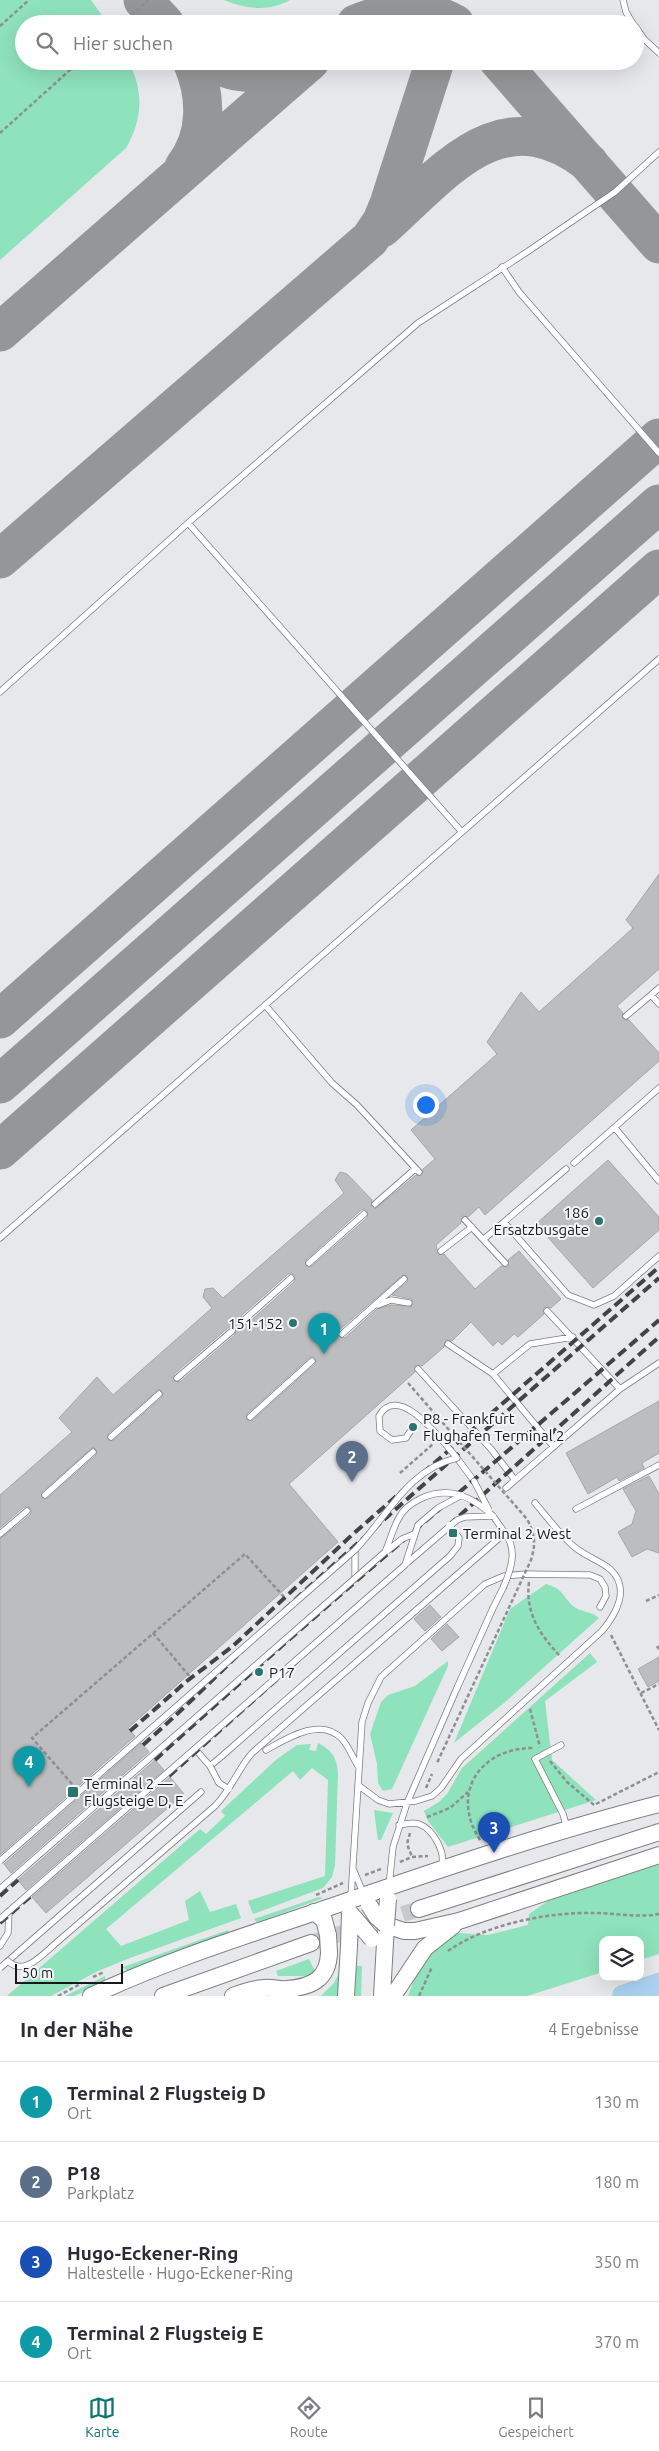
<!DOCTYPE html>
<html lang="de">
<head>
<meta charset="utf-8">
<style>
  :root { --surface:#fff; --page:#f2f2f3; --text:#2b2b33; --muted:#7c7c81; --line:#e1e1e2; --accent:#0f766e }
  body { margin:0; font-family:Ubuntu,sans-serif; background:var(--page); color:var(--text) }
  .controls { position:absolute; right:15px; bottom:15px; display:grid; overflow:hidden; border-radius:10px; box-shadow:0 5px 20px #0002 }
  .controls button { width:45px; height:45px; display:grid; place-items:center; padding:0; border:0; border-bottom:1px solid var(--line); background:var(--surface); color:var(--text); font:25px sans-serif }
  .scale { position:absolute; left:15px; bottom:12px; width:108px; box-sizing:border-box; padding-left:5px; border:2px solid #171819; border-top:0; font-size:14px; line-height:18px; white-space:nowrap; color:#171819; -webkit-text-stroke:4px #f4f5f8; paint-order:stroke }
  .you { position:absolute; left:425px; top:1104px; width:18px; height:18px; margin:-12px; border:4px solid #fff; border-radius:50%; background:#1a73e8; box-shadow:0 0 0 8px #1a73e833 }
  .badge { display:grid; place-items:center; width:32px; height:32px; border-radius:50%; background:var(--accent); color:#fff; font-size:16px; font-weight:700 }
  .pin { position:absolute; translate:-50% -41px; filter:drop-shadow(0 1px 2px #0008) }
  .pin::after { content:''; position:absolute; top:26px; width:18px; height:15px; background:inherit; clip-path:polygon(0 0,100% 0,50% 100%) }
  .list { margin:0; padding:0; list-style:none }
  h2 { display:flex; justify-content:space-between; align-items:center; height:65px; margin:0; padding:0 20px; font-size:21px }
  h2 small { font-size:16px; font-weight:400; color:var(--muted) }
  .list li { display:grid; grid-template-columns:32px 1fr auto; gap:15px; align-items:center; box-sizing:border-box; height:80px; padding:0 20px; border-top:1px solid var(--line) }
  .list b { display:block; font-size:19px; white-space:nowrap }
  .list p { margin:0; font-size:16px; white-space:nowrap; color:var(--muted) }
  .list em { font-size:16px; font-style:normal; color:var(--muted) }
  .icon { flex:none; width:28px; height:28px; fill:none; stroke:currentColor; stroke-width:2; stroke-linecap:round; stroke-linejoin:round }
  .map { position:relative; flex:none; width:659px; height:1996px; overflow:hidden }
  .search { position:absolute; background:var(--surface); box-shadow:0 5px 20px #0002; left:15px; right:15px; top:15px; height:55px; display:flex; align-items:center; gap:12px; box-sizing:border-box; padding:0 18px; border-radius:28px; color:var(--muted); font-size:19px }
  .sheet { height:385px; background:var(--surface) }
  nav { display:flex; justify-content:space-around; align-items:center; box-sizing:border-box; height:70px; border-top:1px solid var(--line); background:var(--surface); font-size:14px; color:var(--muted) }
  nav a { display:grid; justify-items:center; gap:2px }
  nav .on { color:var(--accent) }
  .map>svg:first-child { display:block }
  .green { fill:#8ee2bc }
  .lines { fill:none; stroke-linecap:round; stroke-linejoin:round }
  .taxiway { stroke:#949698; stroke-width:39 }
  .building { fill:#bbbdbf; stroke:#a5a7a9; fill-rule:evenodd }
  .secondary-tunnel { stroke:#c7c9cc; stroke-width:16; stroke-dasharray:16 8; stroke-linecap:butt }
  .lane-casing { stroke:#7c7e80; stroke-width:7 }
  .secondary-casing { stroke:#7c7e80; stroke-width:18 }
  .highway-casing { stroke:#c3c3c3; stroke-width:22 }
  .path { stroke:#8d8f91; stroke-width:2.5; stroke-dasharray:4 2.5; stroke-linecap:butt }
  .lane { stroke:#fff; stroke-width:5.5 }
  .secondary { stroke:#fff; stroke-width:16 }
  .highway { stroke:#abd2f2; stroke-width:21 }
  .rail { stroke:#424344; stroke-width:4; stroke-dasharray:10 5; stroke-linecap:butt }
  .lane-bridge-casing { stroke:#7c7e80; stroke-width:7; stroke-linecap:butt }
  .secondary-bridge-casing { stroke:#7c7e80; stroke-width:18; stroke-linecap:butt }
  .path-bridge { stroke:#8d8f91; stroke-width:2.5; stroke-dasharray:4 2.5; stroke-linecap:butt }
  .lane-bridge { stroke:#fff; stroke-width:5.5 }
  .secondary-bridge { stroke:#fff; stroke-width:16 }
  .poi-dot { fill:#2a736e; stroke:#f4f5f8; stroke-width:2 }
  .labels { text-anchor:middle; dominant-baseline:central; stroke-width:4; stroke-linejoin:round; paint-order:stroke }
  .poi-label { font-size:15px; fill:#171819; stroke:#f4f5f8; text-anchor:start }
</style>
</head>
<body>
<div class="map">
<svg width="659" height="1996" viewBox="0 0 659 1996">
  <rect width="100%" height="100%" fill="#e6e8eb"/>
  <path class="green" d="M0 0H91L108 24H24V61H128C144 90 143 119 126 148L0 260Z
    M224 0H290C269 12 245 9 224 0Z
    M546 1584C564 1589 561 1595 573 1606 580 1612 591 1611 599 1618L504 1703 454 1743 510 1609Z
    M590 1653 597 1662 545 1701 552 1760 596 1800 448 1847 428 1821 424 1811 439 1802 447 1794 462 1768Z
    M448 1661V1666L392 1789 383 1791 378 1783 377 1764 370 1734 381 1702 388 1695 415 1686Z
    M318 1743C332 1750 337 1758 338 1773L335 1865 332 1877 323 1888 253 1914 248 1901 325 1876 328 1780 312 1768 300 1780 293 1771 106 1929 121 1946 189 1920 185 1901 200 1891 210 1912 236 1904 241 1918 130 1958 98 1971 51 1996H7L200 1829 206 1834 225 1816 221 1811 277 1759 297 1745 311 1744 309 1750 316 1751Z
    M374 1810 393 1813 381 1840H378Z
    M659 1863V1954L640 1960V1940H603V1972L527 1996H408L420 1964 440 1944 458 1933 488 1935 528 1925 529 1914 548 1901Z
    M319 1897 323 1898 257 1923 254 1919Z
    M228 1930 229 1934 127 1971 123 1967Z
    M309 1959 315 1971 306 1976H278L276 1971Z
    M354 1966H362L361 1996H353Z
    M339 1973 338 1996H321L334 1983Z
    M105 1976V1982L74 1996H65Z"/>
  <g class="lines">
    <path class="taxiway" d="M143 0 165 24
      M356 24C386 11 425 6 455 24
      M210 61C236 77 279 77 305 61
      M499 61 659 244
      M184 167C208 136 207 96 192 61
      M382 228C445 172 501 95 589 163
      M0 332 310 61
      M0 559 370 239 382 221 389 204 435 61
      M0 1019 659 438
      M0 1084 659 504
      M0 1150 659 569"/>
  </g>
  <path class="building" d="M659 874V969L617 1006 623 1013V1019L629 1020 659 1053V1061L485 1215 479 1207 468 1217 462 1216 461 1223 436 1245 438 1254H444L475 1289 501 1266 508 1267V1260L519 1251 561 1299 551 1308 544 1307V1314L518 1337 514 1334 502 1345 498 1341 493 1346 471 1322 452 1341 446 1340 444 1347 422 1366 415 1365V1372L289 1484 338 1542 128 1728 135 1736 0 1855V1539L30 1515 32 1511 29 1507H24L0 1528V1495L72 1432 59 1418 97 1377 113 1395 212 1308 203 1297 205 1289 213 1288 223 1298 344 1193 335 1180 340 1172 347 1174 372 1200 371 1205 375 1209 416 1175H422L423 1169 435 1159 411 1130 497 1054 487 1042 521 992 539 1012 633 928 626 920ZM365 1209 368 1213 367 1218 312 1266H306V1260L361 1210ZM292 1273 295 1277 294 1282 247 1324 241 1323V1316L288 1274ZM403 1275 407 1276 408 1281 392 1295 412 1299V1306L391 1305 377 1309 345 1338 339 1337V1330ZM233 1326 236 1330 235 1335 180 1382 174 1381V1374L229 1327ZM313 1356 316 1360 315 1364 253 1420H247V1414L309 1358ZM159 1389 163 1393 162 1397 114 1440H108V1434ZM93 1447 97 1451 96 1455 48 1498H42V1492Z
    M608 1160 659 1217V1230L593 1288 536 1224Z
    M659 1401V1453L642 1463 644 1468 619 1481 617 1477 588 1494 566 1453Z
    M649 1476 659 1494V1553L647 1549 632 1557 618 1532 632 1524 636 1511 623 1489Z
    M430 1605 441 1617 425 1631 414 1619Z
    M447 1624 459 1637 442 1651 431 1639Z
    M659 1657V1681L648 1687 638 1669Z
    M141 1743 149 1752 11 1873 4 1864Z
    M155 1760 164 1770 26 1890 18 1880Z
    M170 1777 184 1794 46 1913 32 1897Z"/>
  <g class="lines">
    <path class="secondary-tunnel" d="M311 1943 419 1909"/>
    <defs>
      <path id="lane" d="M623 0 626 12 633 24
        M635 26 644 39 659 53
        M502 267 519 292 659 453
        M188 523 461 831
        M0 692 188 523 418 323 527 252 615 192 659 152
        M651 995 659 988
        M265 1005 332 1083 357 1105 419 1172
        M626 1016 651 995 659 1004
        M615 1128 659 1181
        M574 1163 659 1088
        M375 1204 415 1169
        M465 1220 505 1263
        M504 1222 568 1295 594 1305 614 1296 659 1256
        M0 1238 659 659
        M484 1239 566 1169
        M441 1251 472 1227
        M309 1263 364 1214
        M378 1305 391 1300 409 1303
        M547 1311 620 1389
        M244 1320 291 1278
        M342 1334 404 1279
        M448 1344 493 1374 553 1446
        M418 1369 491 1449 515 1480
        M493 1374 530 1344 573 1337
        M177 1378 232 1331
        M250 1417 312 1361
        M111 1437 159 1394
        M457 1458 474 1481
        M506 1488 620 1389 659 1363
        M45 1495 93 1452
        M576 1509 659 1465
        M493 1516 505 1533
        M0 1534 27 1511
        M355 1550V1579
        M493 1608 503 1588
        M561 1745 535 1759 563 1814 567 1828
        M195 1749 210 1766 222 1756
        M266 1750C286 1739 321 1716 342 1739 349 1747 353 1758 358 1766
        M358 1785 378 1800 389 1804 416 1801 432 1796 441 1788 461 1759 602 1631C616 1614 631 1588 610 1569 599 1560 582 1555 571 1544 558 1532 547 1517 535 1503
        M399 1825C406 1824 413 1822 419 1824 433 1829 447 1853 441 1868
        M354 1871 364 1895
        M389 1886 393 1847 407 1803 457 1688
        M351 1897 362 1722 368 1703 381 1677 485 1584 504 1576 526 1574 590 1575 600 1579 605 1587 606 1596 600 1607
        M0 1946 8 1933 9 1911
        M8 1961 201 1792"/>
      <path id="secondary" d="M419 1909 659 1832
        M314 1912 324 1920 328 1935
        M91 1996C169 1959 252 1934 333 1906 441 1869 549 1832 659 1804
        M163 1996 311 1943
        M233 1996C243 1992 253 1989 264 1988 272 1987 279 1990 287 1989 312 1987 328 1979 329 1953
        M346 1996 349 1946
        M382 1996 386 1925 404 1931H415L459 1921 659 1855
        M393 1996 425 1948 453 1926"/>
      <path id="highway" d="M623 1996 659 1984"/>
    </defs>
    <use href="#lane" class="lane-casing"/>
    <use href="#secondary" class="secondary-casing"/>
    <use href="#highway" class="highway-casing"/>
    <path class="path" d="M122 24 148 0
      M0 26 29 0
      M0 133 80 61
      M400 1473 433 1444
      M529 1582C525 1613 540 1635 561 1657
      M646 1601 659 1595
      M153 1633 191 1678
      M611 1635 659 1730
      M657 1646 659 1649
      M641 1693 659 1684
      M530 1709 540 1747
      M550 1761 567 1782 594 1805
      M72 1784 32 1738 245 1554 284 1597
      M426 1788 432 1774
      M596 1804 659 1772
      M427 1817 450 1808 468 1792
      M410 1833 407 1844 412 1857
      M480 1840C450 1794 479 1748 533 1748
      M400 1862 412 1857 428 1856
      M365 1875 381 1869
      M316 1895 343 1883
      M448 1951C486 1924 548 1912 594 1913 616 1913 637 1918 659 1914
      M93 1977 104 1972
      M58 1996 82 1983
      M419 1996 432 1967"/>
    <use href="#lane" class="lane"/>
    <use href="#secondary" class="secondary"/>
    <use href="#highway" class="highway"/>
    <path class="rail" d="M130 1731 187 1681 233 1646 353 1534 659 1267
      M143 1745C201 1694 253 1638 310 1586 425 1482 543 1380 659 1278
      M155 1760C319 1609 491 1467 659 1320
      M169 1776 659 1337
      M0 1896 18 1880
      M0 1923 31 1896"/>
    <defs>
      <path id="lane-bridge" d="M474 1481 489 1510
        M387 1551 402 1539 414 1534
        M407 1563 457 1520 465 1517 493 1516
        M457 1688 493 1608
        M222 1756 450 1556 458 1546 459 1538 449 1525
        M210 1766 219 1783 229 1789
        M0 1861 355 1550C387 1517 408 1469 457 1458 443 1442 399 1381 379 1416L380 1431 392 1440 406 1438 413 1427
        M0 1889 385 1552C390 1541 393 1527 400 1516 404 1509 412 1503 420 1499 448 1485 472 1496 493 1516
        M0 1919 405 1565 418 1525 438 1508 462 1495
        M0 1968 8 1961C24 1977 43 1954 56 1943L215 1806C231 1790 238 1769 252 1753L505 1533C518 1550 511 1570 503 1588"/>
      <path id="secondary-bridge" d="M369 1905 376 1916 386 1925
        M350 1913 372 1939
        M386 1925 388 1899
        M328 1935 329 1953
        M349 1946 350 1913"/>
    </defs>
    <use href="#lane-bridge" class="lane-bridge-casing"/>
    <use href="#secondary-bridge" class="secondary-bridge-casing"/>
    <path class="path-bridge" d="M408 1383 527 1519C535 1534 536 1544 531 1560L437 1763"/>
    <use href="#lane-bridge" class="lane-bridge"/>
    <use href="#secondary-bridge" class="secondary-bridge"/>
  </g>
  <g class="poi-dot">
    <circle cx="599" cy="1221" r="5"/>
    <circle cx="293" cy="1323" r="5"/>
    <circle cx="413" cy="1427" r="5"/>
    <rect x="448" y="1528" width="10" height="10" rx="2.5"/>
    <circle cx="259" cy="1672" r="5"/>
    <rect x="67" y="1786" width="12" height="12" rx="2.5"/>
  </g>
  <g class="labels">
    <g class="poi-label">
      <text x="589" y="1212" text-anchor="end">186<tspan x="589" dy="17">Ersatzbusgate</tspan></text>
      <text x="283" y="1323" text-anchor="end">151-152</text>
      <text x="423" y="1418">P8 - Frankfurt<tspan x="423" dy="17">Flughafen Terminal 2</tspan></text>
      <text x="463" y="1533">Terminal 2 West</text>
      <text x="269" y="1672">P17</text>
      <text x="84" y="1783">Terminal 2 —<tspan x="84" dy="17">Flugsteige D, E</tspan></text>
    </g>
  </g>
</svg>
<div class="controls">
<button><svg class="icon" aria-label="layers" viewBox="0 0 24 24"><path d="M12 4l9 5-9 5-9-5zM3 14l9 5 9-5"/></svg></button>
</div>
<div class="scale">50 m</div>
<div class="you"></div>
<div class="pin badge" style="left:324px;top:1354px;background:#0f9aa8">1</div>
<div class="pin badge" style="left:352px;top:1482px;background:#5c6f8a">2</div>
<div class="pin badge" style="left:494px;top:1853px;background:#1a4fb4">3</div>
<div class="pin badge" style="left:29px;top:1787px;background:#0f9aa8">4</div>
<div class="search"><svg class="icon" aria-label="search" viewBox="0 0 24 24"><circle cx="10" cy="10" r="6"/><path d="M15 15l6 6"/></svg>Hier suchen</div>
</div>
<section class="sheet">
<h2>In der Nähe<small>4 Ergebnisse</small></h2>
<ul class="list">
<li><span class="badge" style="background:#0f9aa8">1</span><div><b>Terminal 2 Flugsteig D</b><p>Ort</p></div><em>130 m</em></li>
<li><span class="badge" style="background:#5c6f8a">2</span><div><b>P18</b><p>Parkplatz</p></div><em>180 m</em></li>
<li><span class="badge" style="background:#1a4fb4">3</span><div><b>Hugo-Eckener-Ring</b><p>Haltestelle · Hugo-Eckener-Ring</p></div><em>350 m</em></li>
<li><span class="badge" style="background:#0f9aa8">4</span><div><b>Terminal 2 Flugsteig E</b><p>Ort</p></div><em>370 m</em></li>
</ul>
</section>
<nav>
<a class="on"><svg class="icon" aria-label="map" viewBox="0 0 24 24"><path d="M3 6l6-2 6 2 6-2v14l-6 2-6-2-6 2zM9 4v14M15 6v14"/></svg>Karte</a>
<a><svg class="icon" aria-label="directions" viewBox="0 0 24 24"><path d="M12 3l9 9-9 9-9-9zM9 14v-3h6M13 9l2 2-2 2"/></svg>Route</a>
<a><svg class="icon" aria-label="saved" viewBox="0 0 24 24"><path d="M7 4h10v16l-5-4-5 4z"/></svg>Gespeichert</a>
</nav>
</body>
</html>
